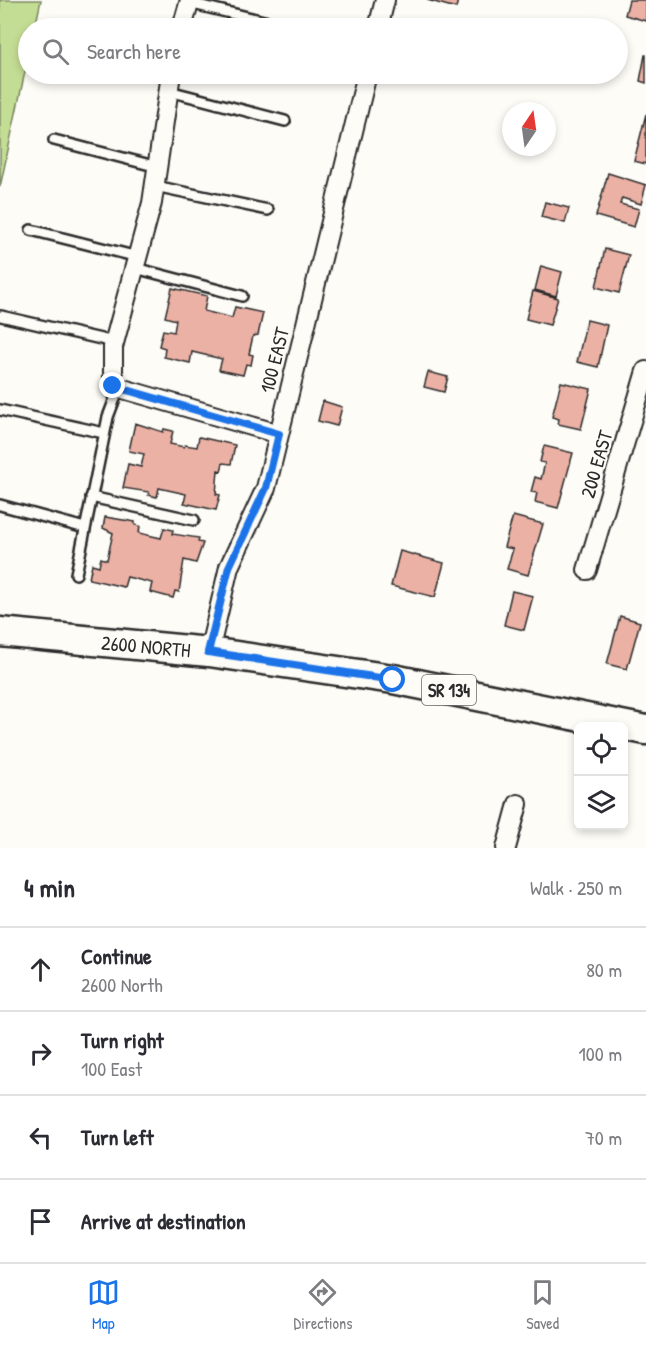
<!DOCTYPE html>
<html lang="en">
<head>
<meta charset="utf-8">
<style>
  :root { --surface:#fff; --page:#f2f2f3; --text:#2b2b33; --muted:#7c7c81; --line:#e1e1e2; --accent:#1a73e8 }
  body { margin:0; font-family:"Patrick Hand",sans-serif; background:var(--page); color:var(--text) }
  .controls { position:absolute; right:18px; bottom:18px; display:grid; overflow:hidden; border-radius:9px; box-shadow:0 3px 9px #0003 }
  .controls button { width:54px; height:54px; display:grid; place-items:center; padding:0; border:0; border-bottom:2px solid var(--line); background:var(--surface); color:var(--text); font:30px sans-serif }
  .compass { position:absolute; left:502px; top:102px; width:54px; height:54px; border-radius:50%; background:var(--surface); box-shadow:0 3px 9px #0003; rotate:13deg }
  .stop { position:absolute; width:18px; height:18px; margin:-14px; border:4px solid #1a73e8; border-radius:50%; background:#fff }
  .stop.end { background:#1a73e8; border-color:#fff; box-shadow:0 2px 6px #0008 }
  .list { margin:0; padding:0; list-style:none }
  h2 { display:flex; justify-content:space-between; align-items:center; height:78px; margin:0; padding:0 24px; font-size:26px }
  h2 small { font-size:20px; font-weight:400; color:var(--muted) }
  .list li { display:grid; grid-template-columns:39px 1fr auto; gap:18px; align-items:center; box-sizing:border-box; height:84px; padding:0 24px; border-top:2px solid var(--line) }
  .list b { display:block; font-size:22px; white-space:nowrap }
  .list p { margin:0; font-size:20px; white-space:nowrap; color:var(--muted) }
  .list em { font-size:20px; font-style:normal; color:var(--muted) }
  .icon { flex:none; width:33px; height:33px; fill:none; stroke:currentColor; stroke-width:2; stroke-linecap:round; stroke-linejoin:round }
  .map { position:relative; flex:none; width:646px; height:848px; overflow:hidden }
  .search { position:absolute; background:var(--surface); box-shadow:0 3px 9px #0003; left:18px; right:18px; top:18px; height:66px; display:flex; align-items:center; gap:15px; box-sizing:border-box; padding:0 21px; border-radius:33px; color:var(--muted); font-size:22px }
  .sheet { height:414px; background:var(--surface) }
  nav { display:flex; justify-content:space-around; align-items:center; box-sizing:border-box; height:84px; border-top:2px solid var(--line); background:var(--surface); font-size:16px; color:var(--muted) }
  nav a { display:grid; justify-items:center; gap:3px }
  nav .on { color:var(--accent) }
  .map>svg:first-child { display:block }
  .green { fill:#c4dd94; stroke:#788460; stroke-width:1.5 }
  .building { fill:#ebb1a5; stroke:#2b2b2b; stroke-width:1.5 }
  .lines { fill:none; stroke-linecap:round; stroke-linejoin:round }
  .lane-casing { stroke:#2b2b2b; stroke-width:14 }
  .street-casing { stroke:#2b2b2b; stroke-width:22 }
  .primary-casing { stroke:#2b2b2b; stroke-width:33 }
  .lane { stroke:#fdfcf7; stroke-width:9 }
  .street { stroke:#fdfcf7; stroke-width:18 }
  .primary { stroke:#fdfcf7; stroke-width:28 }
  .route { stroke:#1a73e8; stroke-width:8 }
  .labels { text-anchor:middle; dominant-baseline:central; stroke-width:4.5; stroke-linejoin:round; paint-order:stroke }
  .shield { fill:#fdfcf7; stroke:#6a6a68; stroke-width:1.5 }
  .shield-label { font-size:18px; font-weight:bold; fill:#2b2b2b }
  .street-label { font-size:20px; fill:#2b2b2b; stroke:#fdfcf7 }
</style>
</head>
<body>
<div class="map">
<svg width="646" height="848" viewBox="0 0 646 848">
  <rect width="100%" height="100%" fill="#fdfcf7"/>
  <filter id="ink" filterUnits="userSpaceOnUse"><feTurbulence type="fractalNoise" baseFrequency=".0167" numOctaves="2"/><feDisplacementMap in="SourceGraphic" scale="12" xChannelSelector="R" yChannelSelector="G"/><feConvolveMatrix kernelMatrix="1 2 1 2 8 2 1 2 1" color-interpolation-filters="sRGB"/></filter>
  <g filter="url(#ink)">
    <path class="green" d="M0 0H41L35 28H28V58L0 187Z"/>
    <path class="building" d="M427 0H458L456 8Z
      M629 0H646V21L625 15Z
      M645 55H646V83L640 81Z
      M419 74H448L447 81Z
      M646 114V164L634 161Z
      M608 173 646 185 641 204 622 198 620 204 639 209 634 227 596 216Z
      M545 202 569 208 565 223 541 217Z
      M605 249 629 255 619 293 596 287Z
      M541 266 562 272 556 296 535 290Z
      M172 288 207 296 204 311 232 318 235 307 263 313 258 335 253 336 249 354 253 355 251 365 246 364 243 375 219 370 222 359 192 352 190 363 164 357 165 348 159 346 163 330 174 332 176 320 165 317Z
      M533 291 558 298 550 325 526 319Z
      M587 320 607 325 598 367 577 362Z
      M428 372 448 377 444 392 424 387Z
      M561 382 591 389 581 429 558 424 559 419 552 417Z
      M323 401 342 407 337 426 318 421Z
      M135 423 163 432 164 429 173 431 170 444 184 447 185 445 197 447 199 437 235 445 231 464 223 463 221 471 218 470 216 494 220 495 216 510 184 503 186 494 159 488 157 497 148 495 149 492 123 488 128 464 141 467 144 454 129 451Z
      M544 446 573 453 558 508 535 502 537 493 531 492 535 477 541 479 545 463 540 462Z
      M513 516 543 524 528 575 507 569 513 549 504 547Z
      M105 517 135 522V525L140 526 139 533 161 538 164 528 173 530 172 534 199 538 198 542 203 543 196 563 184 560 179 592 175 591 173 598 150 592 152 583 127 577 124 587 89 579 92 564 99 566 101 558 107 560 113 533 103 528Z
      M400 551 444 563 435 597 391 586Z
      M512 591 533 596 524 630 504 625Z
      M620 616 640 622 627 669 607 664Z"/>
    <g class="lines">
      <defs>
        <path id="lane" d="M189 3 289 27
          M169 91 285 121
          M54 140 158 167
          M155 186 268 210
          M31 230 138 257
          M135 268 242 296
          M1 316 114 342
          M0 410 104 433
          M91 497 194 520
          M0 505 85 528
          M76 574 108 417 119 388"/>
        <path id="street" d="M182 28 190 0
          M378 28 385 0
          M171 74 152 203 113 347V386L279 434
          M587 570 646 371
          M209 652 229 567 266 488 367 74
          M506 848 518 804"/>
        <path id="primary" d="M0 632 209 652 393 679 646 730"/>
      </defs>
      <use href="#lane" class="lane-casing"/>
      <use href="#street" class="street-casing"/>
      <use href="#primary" class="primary-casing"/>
      <use href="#lane" class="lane"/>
      <use href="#street" class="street"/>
      <use href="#primary" class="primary"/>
    </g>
  </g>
  <g class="lines" filter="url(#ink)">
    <path class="route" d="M113 386 279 434 266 488 229 567 208 652 393 680"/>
  </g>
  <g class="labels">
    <rect class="shield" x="422" y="675" width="54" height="30" rx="4.5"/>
    <g class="shield-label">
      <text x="449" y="690">SR 134</text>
    </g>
    <g class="street-label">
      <text transform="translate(274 360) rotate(-76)">100 EAST</text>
      <text transform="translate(596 464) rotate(-74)">200 EAST</text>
      <text transform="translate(146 646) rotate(5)">2600 NORTH</text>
    </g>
  </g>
</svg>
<div class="controls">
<button><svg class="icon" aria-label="locate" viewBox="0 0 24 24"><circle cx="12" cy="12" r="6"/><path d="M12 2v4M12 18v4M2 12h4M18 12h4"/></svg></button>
<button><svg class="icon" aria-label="layers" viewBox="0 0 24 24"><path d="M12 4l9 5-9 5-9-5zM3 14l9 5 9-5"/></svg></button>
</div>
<svg class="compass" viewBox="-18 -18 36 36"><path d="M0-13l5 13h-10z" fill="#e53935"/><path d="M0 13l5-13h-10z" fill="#7c7c81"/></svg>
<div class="stop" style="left:393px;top:680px"></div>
<div class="stop end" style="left:113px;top:386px"></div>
<div class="search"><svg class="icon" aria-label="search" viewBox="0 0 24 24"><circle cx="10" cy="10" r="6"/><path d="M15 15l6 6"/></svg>Search here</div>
</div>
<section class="sheet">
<h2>4 min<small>Walk · 250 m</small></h2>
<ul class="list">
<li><svg class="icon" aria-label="ahead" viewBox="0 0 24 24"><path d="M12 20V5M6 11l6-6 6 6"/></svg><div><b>Continue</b><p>2600 North</p></div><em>80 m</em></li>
<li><svg class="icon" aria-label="right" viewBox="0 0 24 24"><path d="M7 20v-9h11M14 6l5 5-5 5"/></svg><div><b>Turn right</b><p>100 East</p></div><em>100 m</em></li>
<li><svg class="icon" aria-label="left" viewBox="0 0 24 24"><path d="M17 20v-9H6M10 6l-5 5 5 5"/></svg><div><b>Turn left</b></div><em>70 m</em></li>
<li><svg class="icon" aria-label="arrive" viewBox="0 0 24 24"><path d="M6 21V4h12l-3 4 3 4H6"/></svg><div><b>Arrive at destination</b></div></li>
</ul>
</section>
<nav>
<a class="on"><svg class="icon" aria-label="map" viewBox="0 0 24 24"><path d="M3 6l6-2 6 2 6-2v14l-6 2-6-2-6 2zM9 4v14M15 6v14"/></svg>Map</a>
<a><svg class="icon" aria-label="directions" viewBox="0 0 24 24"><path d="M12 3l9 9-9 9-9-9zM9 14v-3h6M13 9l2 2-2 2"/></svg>Directions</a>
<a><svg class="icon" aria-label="saved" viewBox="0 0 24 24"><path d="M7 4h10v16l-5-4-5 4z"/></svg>Saved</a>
</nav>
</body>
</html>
